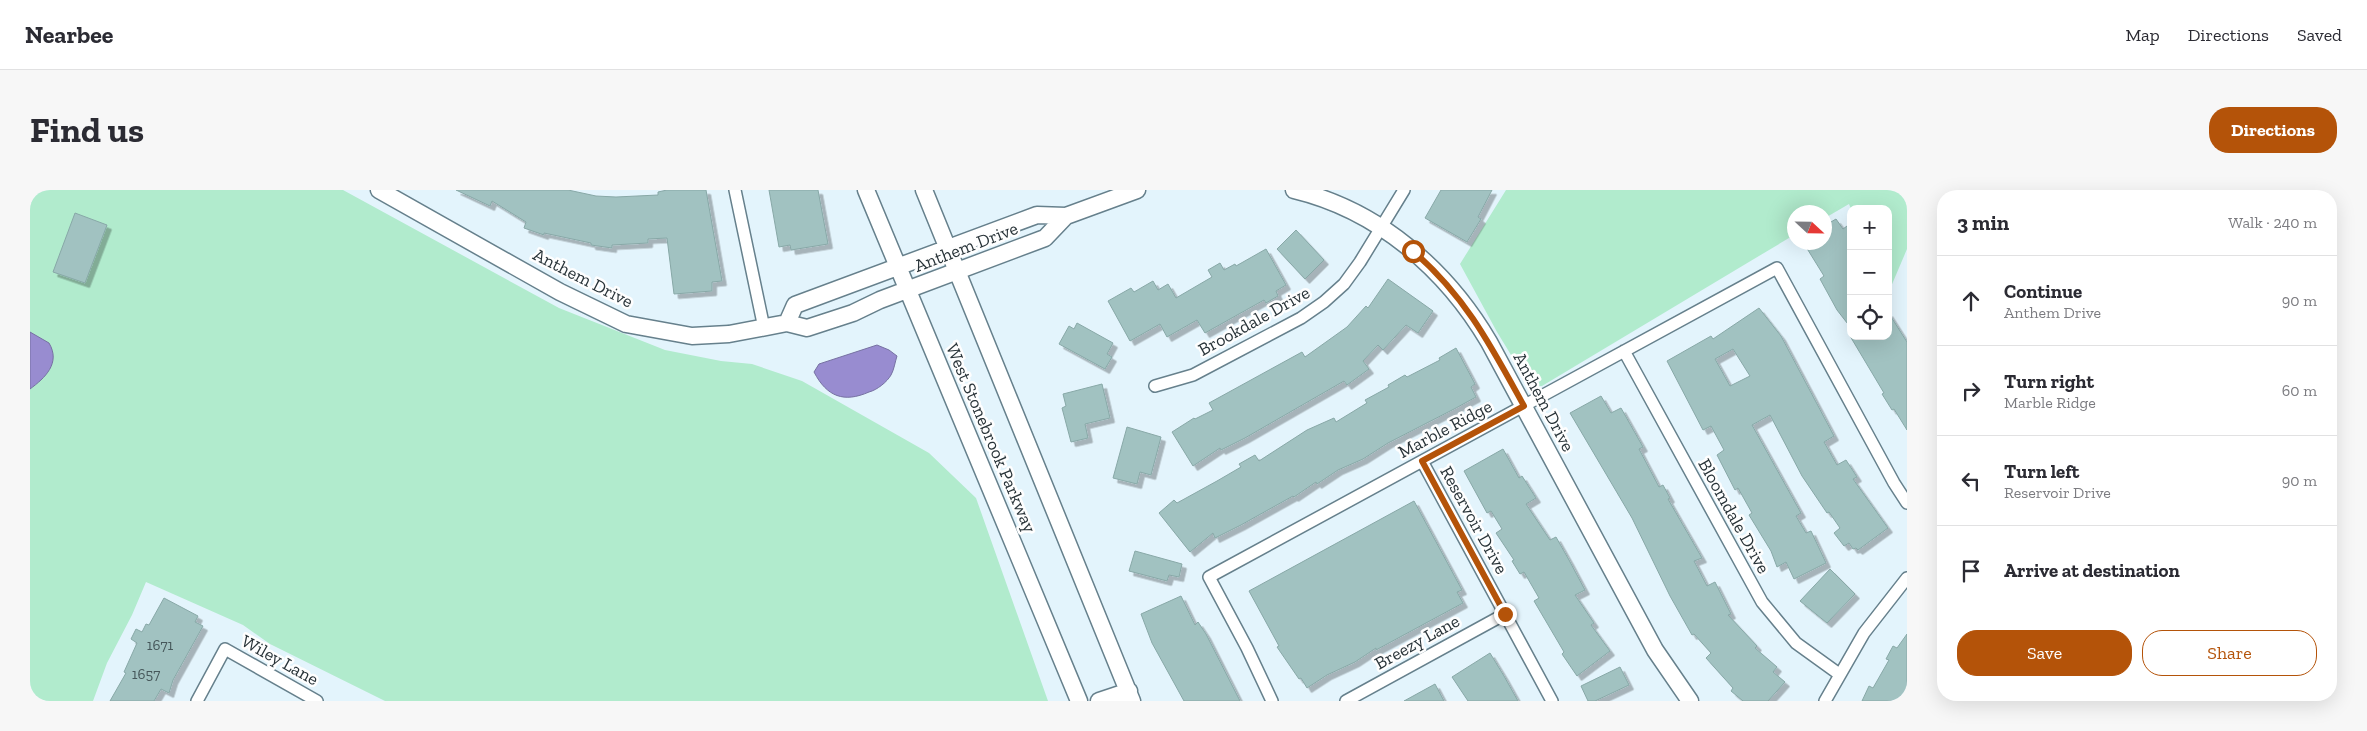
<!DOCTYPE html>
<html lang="en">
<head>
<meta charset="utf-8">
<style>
  :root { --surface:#fff; --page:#f7f7f7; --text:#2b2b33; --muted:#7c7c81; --line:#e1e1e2; --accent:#b45309 }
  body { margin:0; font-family:"Zilla Slab",serif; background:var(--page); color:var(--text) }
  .controls { position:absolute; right:15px; top:15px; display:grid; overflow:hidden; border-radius:10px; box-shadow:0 5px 20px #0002 }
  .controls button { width:45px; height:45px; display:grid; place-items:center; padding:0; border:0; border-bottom:1px solid var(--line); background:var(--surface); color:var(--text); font:25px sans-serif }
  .compass { position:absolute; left:1757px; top:15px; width:45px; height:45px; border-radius:50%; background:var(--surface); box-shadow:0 5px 20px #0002; rotate:112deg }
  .stop { position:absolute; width:15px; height:15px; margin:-11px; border:4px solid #b45309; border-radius:50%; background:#fff }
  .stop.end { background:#b45309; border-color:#fff; box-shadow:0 1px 5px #0008 }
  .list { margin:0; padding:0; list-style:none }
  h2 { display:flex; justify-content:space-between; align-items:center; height:65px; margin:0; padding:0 20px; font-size:21px }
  h2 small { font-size:16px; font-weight:400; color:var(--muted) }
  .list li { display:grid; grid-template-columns:32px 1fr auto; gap:15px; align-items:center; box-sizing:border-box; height:90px; padding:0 20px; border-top:1px solid var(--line) }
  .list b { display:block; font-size:19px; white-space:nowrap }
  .list p { margin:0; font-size:16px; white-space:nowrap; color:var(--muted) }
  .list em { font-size:16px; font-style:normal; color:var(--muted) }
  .actions { display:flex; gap:10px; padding:15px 20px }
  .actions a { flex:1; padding:11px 0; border:1px solid var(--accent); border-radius:20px; text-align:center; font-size:18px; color:var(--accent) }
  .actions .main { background:var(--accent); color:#fff }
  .icon { flex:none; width:28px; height:28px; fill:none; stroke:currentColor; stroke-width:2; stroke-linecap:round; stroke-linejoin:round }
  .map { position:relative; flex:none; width:1877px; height:511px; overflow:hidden; border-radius:20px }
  header { display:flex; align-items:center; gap:30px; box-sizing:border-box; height:70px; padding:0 25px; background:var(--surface); border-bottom:1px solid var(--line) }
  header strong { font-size:24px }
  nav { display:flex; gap:28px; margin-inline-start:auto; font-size:18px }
  .intro { display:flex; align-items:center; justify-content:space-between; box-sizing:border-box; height:120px; padding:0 30px }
  h1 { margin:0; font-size:35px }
  .button { padding:12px 22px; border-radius:20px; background:var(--accent); color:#fff; font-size:18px; font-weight:700 }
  main { display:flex; gap:30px; padding:0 30px }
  aside { flex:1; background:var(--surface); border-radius:20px; box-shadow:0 5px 20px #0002 }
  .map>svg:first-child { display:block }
  .green { fill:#b1ebcd }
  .water { fill:#988cd0; stroke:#7671a2 }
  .building { fill:#a1c2c1; stroke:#88a8a7; fill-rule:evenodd; filter:url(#shadow) }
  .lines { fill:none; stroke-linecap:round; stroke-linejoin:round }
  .street-casing { stroke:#66808c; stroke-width:14 }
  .secondary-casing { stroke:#66808c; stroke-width:19 }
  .street { stroke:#fff; stroke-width:11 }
  .secondary { stroke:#fff; stroke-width:16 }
  .route { stroke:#b45309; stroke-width:6 }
  .labels { text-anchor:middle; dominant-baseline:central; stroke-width:5; stroke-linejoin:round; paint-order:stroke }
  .number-label { font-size:15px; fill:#46575a }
  .street-label { font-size:18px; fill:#283338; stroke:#fefefe }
</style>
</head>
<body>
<header>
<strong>Nearbee</strong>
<nav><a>Map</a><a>Directions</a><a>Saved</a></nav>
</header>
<div class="intro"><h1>Find us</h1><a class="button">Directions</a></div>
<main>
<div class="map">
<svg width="1877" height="511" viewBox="0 0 1877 511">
  <defs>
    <filter id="shadow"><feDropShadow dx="4.5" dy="4.5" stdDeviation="0" flood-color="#0004"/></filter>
  </defs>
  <rect width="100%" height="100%" fill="#e3f4fc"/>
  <path class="green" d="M0 0H313L529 118 635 160 691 171 722 174 772 191 899 263 946 308 1018 511H355L240 454 213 435 116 392 102 425 77 473 63 511H0Z
    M1476 0H1877V59L1860 99 1858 19H1821L1819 14 1795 28 1794 22H1764V45L1512 196H1500L1467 142 1430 74Z"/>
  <path class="water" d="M0 142 19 153C31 173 15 188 0 199Z
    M847 155 859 160 867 166C865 172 864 180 861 185 857 192 847 200 839 202 814 213 797 207 784 182L789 174Z"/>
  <path class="building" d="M426 0H538L566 6 586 7 628 5V2L637 0H676L692 91 682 92V101L644 104 637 48 618 49V53L582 55V58L561 55V53L514 43V45L494 38 496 32 462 11 460 16Z
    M739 0H788L798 54 761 60 760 55 749 57Z
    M1411 0H1462L1448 27 1451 29 1437 52 1395 28Z
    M45 23 77 35 55 93 23 82Z
    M1806 29 1813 39 1817 36 1821 42V138L1807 120 1790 89 1794 86 1773 52H1794V36Z
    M1266 40 1294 70 1275 89 1247 59Z
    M1236 59 1256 95 1246 101 1248 106 1236 113 1234 110 1175 143 1167 130 1137 147 1130 134 1100 151 1078 111 1101 98 1104 102 1123 91 1128 100 1138 94 1146 108 1182 87 1178 80 1190 73 1194 80 1205 74 1206 76Z
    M1358 89 1403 121 1388 143 1376 135 1353 160 1348 155 1333 171 1339 179 1317 195 1314 191 1215 248 1191 260 1190 258 1163 276 1142 242 1164 228 1165 229 1183 220 1179 213 1272 162 1275 167 1317 137 1336 116 1338 118Z
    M1729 118 1751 146 1804 246 1794 252 1807 275 1816 270 1827 287 1823 289 1858 338 1828 360 1826 358 1823 359 1819 353 1814 356 1804 343 1810 338 1799 322 1797 323 1772 286 1740 225 1722 235 1771 323 1766 326 1776 343 1781 341 1796 373 1764 389 1756 372 1747 377 1741 361 1719 325 1722 323 1708 298 1705 300 1687 265 1694 260 1681 236 1673 240 1637 171 1681 146 1683 149ZM1703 159 1720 186 1700 196 1685 169Z
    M1858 122 1877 152V240L1864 219 1862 220 1852 204 1854 203 1820 146H1858Z
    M1047 133 1083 153 1077 164 1082 167 1075 179 1029 154 1039 136 1044 139Z
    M1426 158 1445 194 1441 197 1446 207 1426 218 1358 253 1333 269 1308 280 1287 294 1286 292 1264 307 1263 306 1211 335 1185 348 1183 343 1160 362 1129 323 1144 310 1147 313 1187 291 1211 277 1209 274 1225 265 1229 271 1277 240 1304 228 1306 232 1337 213 1335 210 1359 197 1358 195 1375 185 1377 187 1410 170 1409 168Z
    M1072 194 1080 228 1055 234 1058 248 1041 252 1032 218 1036 216 1033 204Z
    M1571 206 1581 223 1591 218 1613 257 1609 259 1629 297 1633 295 1640 308 1638 309 1672 368 1664 371 1677 396 1685 392 1701 424 1698 425 1727 456 1725 458 1747 477 1743 482 1755 492 1738 511H1713L1701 501 1703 498 1676 468 1681 463 1664 444 1662 445 1640 406 1602 328 1540 223Z
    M1097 237 1131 247 1121 285 1110 282 1107 294 1083 288Z
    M1473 259 1489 288 1492 286 1506 308 1496 314 1520 350 1526 347 1539 370 1555 400 1545 405 1564 433 1561 435 1580 461 1547 486 1532 464 1534 462 1504 411 1509 408 1494 382 1490 384 1482 371 1484 370 1466 343 1472 339 1461 321 1457 323 1434 281Z
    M1384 311 1432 400 1427 402 1433 413 1346 460V458L1325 472 1297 485 1277 498 1271 488 1269 489 1247 457 1249 456 1219 401Z
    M1105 361 1152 374 1149 387 1139 385 1137 391 1099 381Z
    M1800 379 1825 404 1797 433 1770 411Z
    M1151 406 1165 435 1168 432 1176 444 1210 511H1154L1122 453 1111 424Z
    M134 408 168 426 165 432 173 436 143 490 139 503 131 499 124 511H80L96 483 94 482 107 453 101 449 106 439 112 442 116 434 119 435Z
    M1877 444V511H1832L1839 496 1843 498 1859 470 1856 469 1863 456 1867 458Z
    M1460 463 1474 486 1488 511H1438L1422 487Z
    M1590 477 1599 495 1565 511H1558L1551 496Z
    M1405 494 1414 511H1374Z"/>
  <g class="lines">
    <defs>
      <path id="street" d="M705 0 734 138
        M1594 161 1732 412 1766 453 1809 484
        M1125 196 1163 185 1271 128 1294 112 1314 94 1330 72 1374 0
        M1392 271 1522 511
        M167 511 195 459 287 511
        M1242 511 1217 458 1179 387 1747 78 1864 293 1877 313
        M1316 511 1475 424
        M1795 511 1834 443 1877 388"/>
      <path id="secondary" d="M349 0 530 102 596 134 662 146 699 144 757 133 777 138 823 123 850 110 1015 48 1036 26
        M836 0 1049 511
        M894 0 1102 511
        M1264 0C1348 20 1416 79 1459 152L1625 460 1660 511
        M757 133 765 115 1007 25 1036 26 1107 0
        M1069 511 1099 501"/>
    </defs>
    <use href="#street" class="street-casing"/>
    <use href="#secondary" class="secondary-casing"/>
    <use href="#street" class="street"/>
    <use href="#secondary" class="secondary"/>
  </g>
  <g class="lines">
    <path class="route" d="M1383 61C1436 107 1461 156 1494 216L1392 271 1475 424"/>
  </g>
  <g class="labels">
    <g class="number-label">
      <text x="130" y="455">1671</text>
      <text x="116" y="484">1657</text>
    </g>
    <g class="street-label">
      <text transform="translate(936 57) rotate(-21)">Anthem Drive</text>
      <text transform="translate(553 88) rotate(27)">Anthem Drive</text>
      <text transform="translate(1224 131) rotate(-29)">Brookdale Drive</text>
      <text transform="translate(1514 212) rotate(62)">Anthem Drive</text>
      <text transform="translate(1415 239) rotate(-28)">Marble Ridge</text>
      <text transform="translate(961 248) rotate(67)">West Stonebrook Parkway</text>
      <text transform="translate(1704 326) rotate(61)">Bloomdale Drive</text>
      <text transform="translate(1444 330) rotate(61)">Reservoir Drive</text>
      <text transform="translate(1387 452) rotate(-29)">Breezy Lane</text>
      <text transform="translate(250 470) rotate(29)">Wiley Lane</text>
    </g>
  </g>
</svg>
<div class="controls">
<button>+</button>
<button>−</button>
<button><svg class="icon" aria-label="locate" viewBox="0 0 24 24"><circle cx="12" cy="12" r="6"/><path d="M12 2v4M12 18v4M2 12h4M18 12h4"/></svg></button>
</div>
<svg class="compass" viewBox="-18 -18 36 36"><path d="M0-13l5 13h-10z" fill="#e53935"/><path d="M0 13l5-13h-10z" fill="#7c7c81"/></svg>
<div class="stop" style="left:1383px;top:61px"></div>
<div class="stop end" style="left:1475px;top:424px"></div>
</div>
<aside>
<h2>3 min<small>Walk · 240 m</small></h2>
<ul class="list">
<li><svg class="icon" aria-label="ahead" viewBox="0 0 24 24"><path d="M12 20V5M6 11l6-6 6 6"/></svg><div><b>Continue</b><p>Anthem Drive</p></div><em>90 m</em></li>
<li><svg class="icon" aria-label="right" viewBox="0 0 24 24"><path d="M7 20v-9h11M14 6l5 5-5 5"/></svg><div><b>Turn right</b><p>Marble Ridge</p></div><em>60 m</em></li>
<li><svg class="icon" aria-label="left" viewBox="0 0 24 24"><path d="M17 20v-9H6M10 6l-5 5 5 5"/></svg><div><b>Turn left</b><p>Reservoir Drive</p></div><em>90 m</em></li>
<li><svg class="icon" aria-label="arrive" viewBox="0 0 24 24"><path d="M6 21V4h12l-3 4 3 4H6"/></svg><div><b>Arrive at destination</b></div></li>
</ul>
<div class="actions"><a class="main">Save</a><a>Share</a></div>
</aside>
</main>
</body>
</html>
